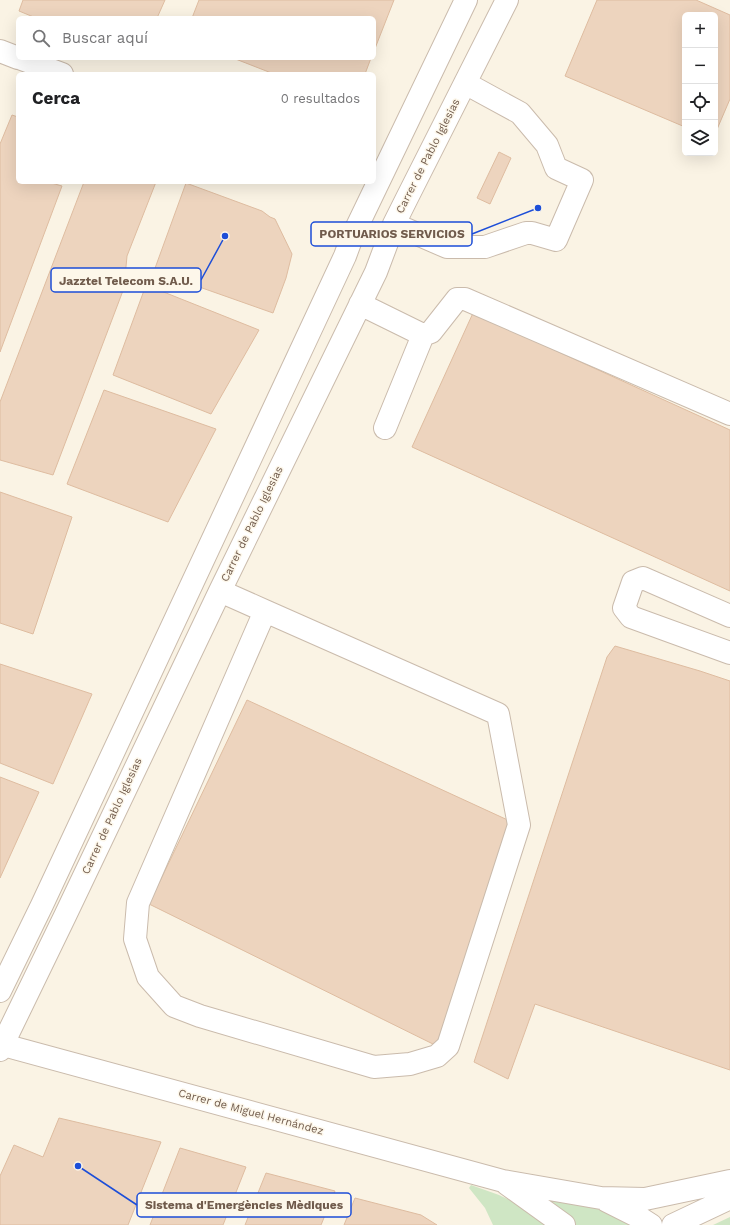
<!DOCTYPE html>
<html lang="es">
<head>
<meta charset="utf-8">
<style>
  :root { --surface:#fff; --page:#f6f6f6; --text:#202124; --muted:#757577; --line:#e0e0e0 }
  body { margin:0; font-family:"Work Sans",sans-serif; background:var(--page); color:var(--text) }
  .controls { position:absolute; right:12px; top:12px; display:grid; overflow:hidden; border-radius:6px; box-shadow:0 4px 16px #0002 }
  .controls button { width:36px; height:36px; display:grid; place-items:center; padding:0; border:0; border-bottom:1px solid var(--line); background:var(--surface); color:var(--text); font:20px sans-serif }
  .list { margin:0; padding:0; list-style:none }
  h2 { display:flex; justify-content:space-between; align-items:center; height:52px; margin:0; padding:0 16px; font-size:17px }
  h2 small { font-size:13px; font-weight:400; color:var(--muted) }
  .icon { flex:none; width:22px; height:22px; fill:none; stroke:currentColor; stroke-width:2; stroke-linecap:round; stroke-linejoin:round }
  .map { position:relative; flex:none; width:730px; height:1225px; overflow:hidden }
  .search { position:absolute; background:var(--surface); box-shadow:0 4px 16px #0002; left:16px; top:16px; width:360px; height:44px; display:flex; align-items:center; gap:10px; box-sizing:border-box; padding:0 14px; border-radius:6px; color:var(--muted); font-size:15px }
  .panel { position:absolute; background:var(--surface); box-shadow:0 4px 16px #0002; left:16px; top:72px; width:360px; height:112px; border-radius:6px }
  .map>svg:first-child { display:block }
  .green { fill:#cfe6c4 }
  .building { fill:#edd4be; stroke:#debca0 }
  .lines { fill:none; stroke-linecap:round; stroke-linejoin:round }
  .minor-casing { stroke:#cabbac; stroke-width:24 }
  .minor { stroke:#fff; stroke-width:22 }
  .labels { text-anchor:middle; dominant-baseline:central; stroke-width:3; stroke-linejoin:round; paint-order:stroke }
  .street-label { font-size:11px; fill:#705b4c; stroke:#fdf7ea }
  .leader { fill:none; stroke:#1d4ed8; stroke-width:1.5 }
  .callout-dot { fill:#1d4ed8; stroke:#fdf7ea; stroke-width:1.5 }
  .callout { fill:#fdf7ea; stroke:#1d4ed8; stroke-width:1.5 }
  .callout-label { font-size:12px; text-anchor:middle; font-weight:bold; fill:#705b4c }
</style>
</head>
<body>
<div class="map">
<svg width="730" height="1225" viewBox="0 0 730 1225">
  <rect width="100%" height="100%" fill="#faf3e4"/>
  <path class="green" d="M471 1185 499 1195 518 1204 548 1225H493L485 1208 469 1188Z
    M539 1192 620 1215 640 1225H576L536 1196Z
    M730 1217V1225H713Z"/>
  <path class="building" d="M23 0H165L157 18H36L19 11Z
    M199 0H394L374 51V18H192Z
    M597 0H696L730 15V99L715 134V15H685V127L565 76Z
    M233 58H371L365 74H274Z
    M12 115 18 117V182H48L62 186 0 352V144Z
    M499 152 511 158 490 204 477 198Z
    M84 182H156L127 256 124 288 53 475 0 460V402Z
    M186 183 262 211 270 217 275 219 292 254 286 278 273 313 154 271Z
    M146 285 259 330 211 414 113 375Z
    M473 313 730 430V591L412 447Z
    M104 390 216 429 168 522 67 484Z
    M0 492 72 517 33 634 0 623Z
    M615 646 700 671 730 681V1070L535 1004 508 1079 474 1062 607 657Z
    M0 664 92 694 53 784 0 763Z
    M247 700 512 822 437 1046 149 904Z
    M0 777 39 792 0 878Z
    M59 1118 161 1142 128 1225H0V1176L14 1145 43 1157Z
    M180 1148 246 1167 223 1225H150Z
    M266 1173 335 1191 321 1225H245Z
    M355 1198 421 1215 437 1225H344Z"/>
  <g class="lines">
    <defs>
      <path id="minor" d="M0 51 18 58
        M19 58 62 74
        M394 224 447 247H485L526 233H532L556 240 582 180 556 168 547 145 520 113 465 83
        M360 304 423 335 431 332 457 299H465L730 414
        M385 428 423 335
        M220 591 265 611 498 714 519 825 448 1046 437 1056 410 1064 374 1067 200 1016 174 1006 148 977 135 939 138 903 265 611
        M730 616 643 578 633 582 624 608 631 617 730 653
        M0 991 42 905 345 256 352 237 466 0
        M0 1044 503 1181 601 1198 645 1199 730 1181
        M0 1050 65 916 220 591 376 272 394 224 407 198 507 0
        M507 1184 564 1225
        M607 1201 637 1216 651 1225
        M673 1225 730 1198"/>
    </defs>
    <use href="#minor" class="minor-casing"/>
    <use href="#minor" class="minor"/>
  </g>
  <g class="labels">
    <g class="street-label">
      <text transform="translate(428 156) rotate(-63)">Carrer de Pablo Iglesias</text>
      <text transform="translate(252 524) rotate(-64)">Carrer de Pablo Iglesias</text>
      <text transform="translate(112 816) rotate(-65)">Carrer de Pablo Iglesias</text>
      <text transform="translate(251 1112) rotate(15)">Carrer de Miguel Hernández</text>
    </g>
  </g>
  <path class="leader" d="M538 208L472 234M225 236L201 280M78 1166L137 1205"/>
  <g class="callout-dot">
    <circle cx="538" cy="208" r="4"/>
    <circle cx="225" cy="236" r="4"/>
    <circle cx="78" cy="1166" r="4"/>
  </g>
  <g class="callout">
    <rect x="311" y="222" width="161" height="24" rx="4"/>
    <rect x="51" y="268" width="150" height="24" rx="4"/>
    <rect x="137" y="1193" width="214" height="24" rx="4"/>
  </g>
  <g class="callout-label">
    <text x="392" y="238">PORTUARIOS SERVICIOS</text>
    <text x="126" y="285">Jazztel Telecom S.A.U.</text>
    <text x="244" y="1209">Sistema d'Emergències Mèdiques</text>
  </g>
</svg>
<div class="controls">
<button>+</button>
<button>−</button>
<button><svg class="icon" aria-label="locate" viewBox="0 0 24 24"><circle cx="12" cy="12" r="6"/><path d="M12 2v4M12 18v4M2 12h4M18 12h4"/></svg></button>
<button><svg class="icon" aria-label="layers" viewBox="0 0 24 24"><path d="M12 4l9 5-9 5-9-5zM3 14l9 5 9-5"/></svg></button>
</div>
<div class="search"><svg class="icon" aria-label="search" viewBox="0 0 24 24"><circle cx="10" cy="10" r="6"/><path d="M15 15l6 6"/></svg>Buscar aquí</div>
<section class="panel">
<h2>Cerca<small>0 resultados</small></h2>
<ul class="list">
</ul>
</section>
</div>
</body>
</html>
